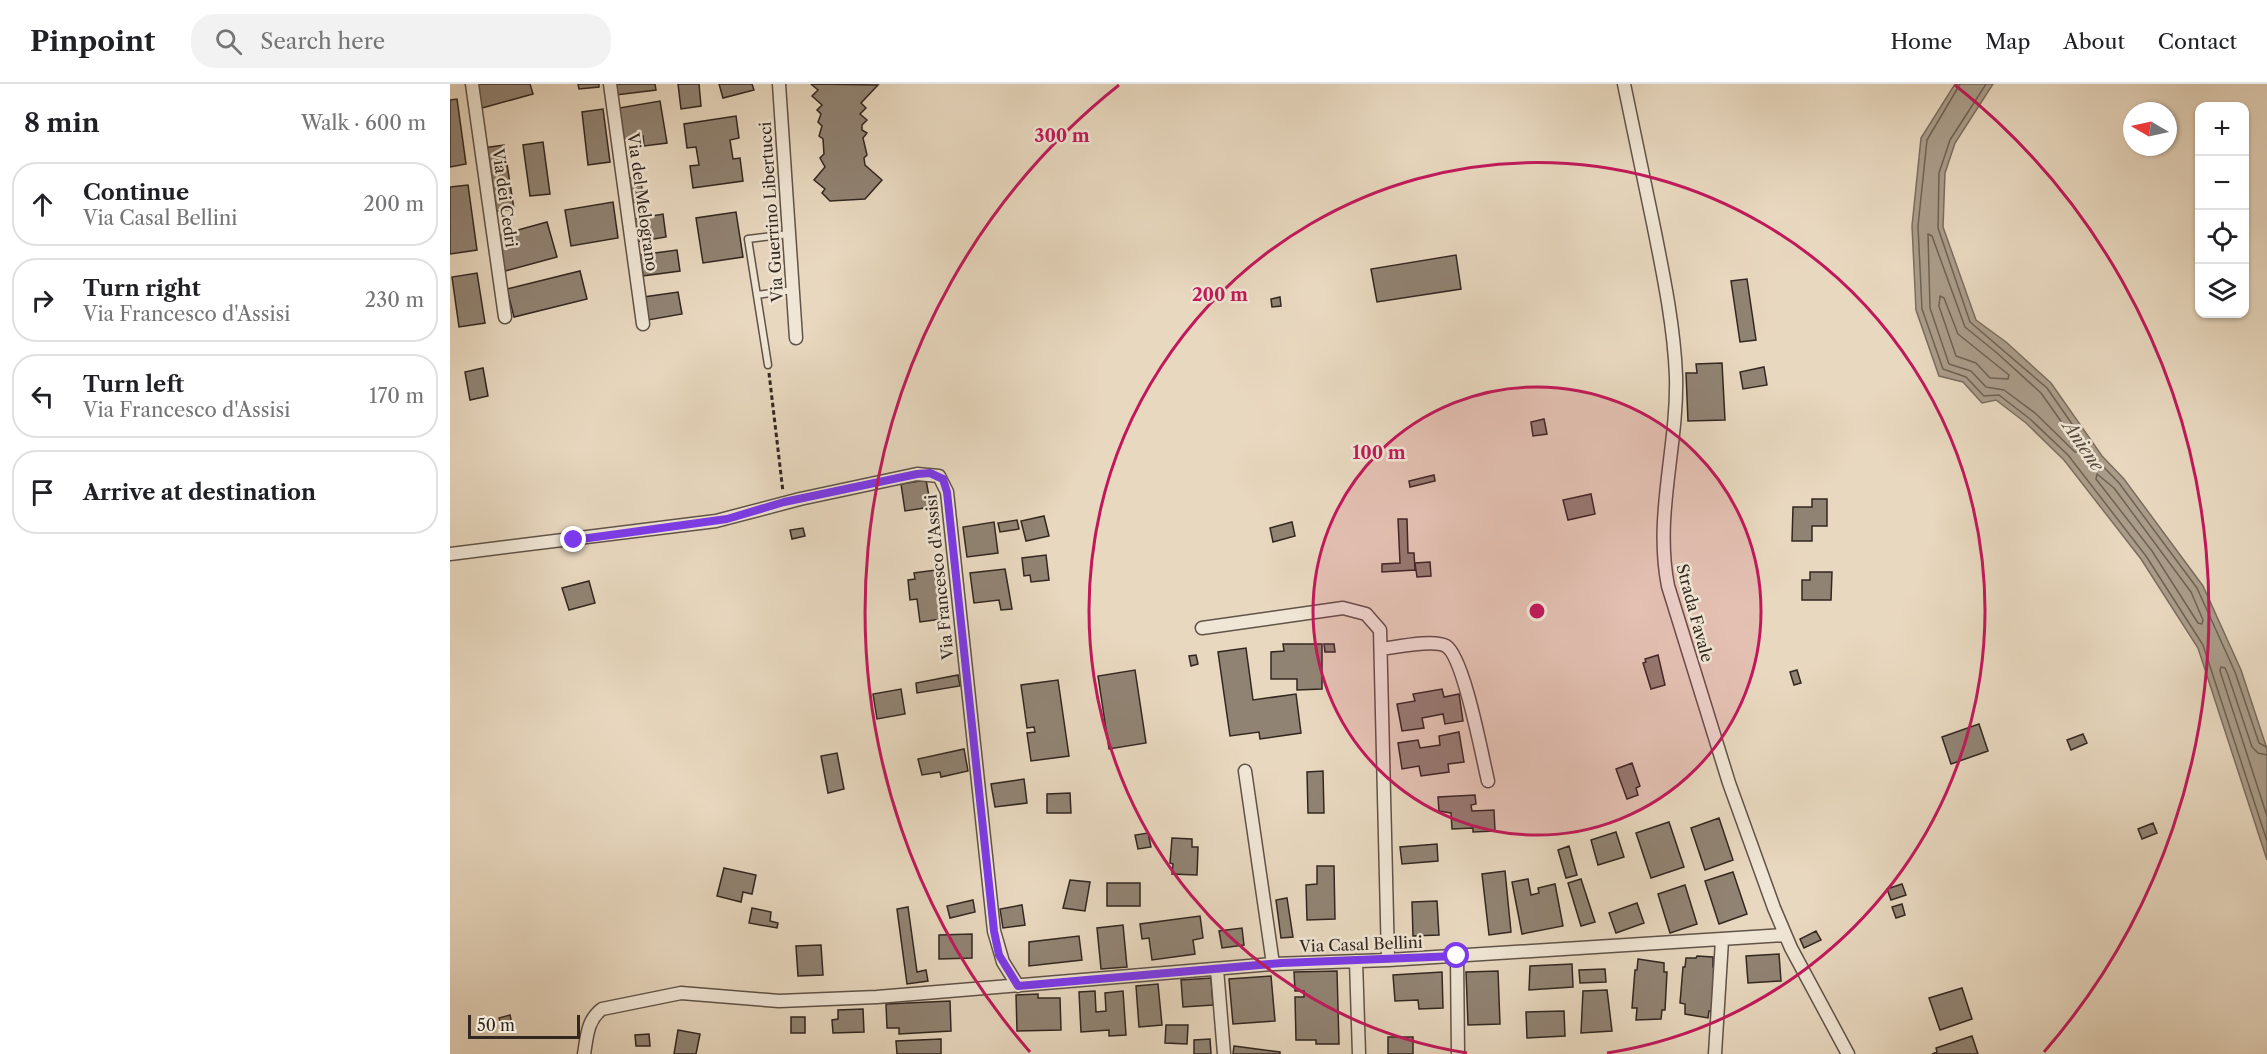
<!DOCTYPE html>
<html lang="en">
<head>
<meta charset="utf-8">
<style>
  :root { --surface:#fff; --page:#f2f2f2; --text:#202124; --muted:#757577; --line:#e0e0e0 }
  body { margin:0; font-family:"Libre Caslon Text",serif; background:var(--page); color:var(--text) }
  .controls { position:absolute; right:18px; top:18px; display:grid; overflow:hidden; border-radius:12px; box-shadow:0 2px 4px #0004 }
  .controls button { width:54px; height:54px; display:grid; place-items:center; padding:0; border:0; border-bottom:2px solid var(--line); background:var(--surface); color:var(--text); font:30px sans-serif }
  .compass { position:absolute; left:1673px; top:18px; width:54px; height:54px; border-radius:50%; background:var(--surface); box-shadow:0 2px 4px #0004; rotate:279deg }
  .scale { position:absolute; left:18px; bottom:15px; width:112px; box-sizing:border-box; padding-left:6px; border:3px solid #322720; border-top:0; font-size:16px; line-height:21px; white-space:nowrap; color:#322720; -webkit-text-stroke:4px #f0e6d5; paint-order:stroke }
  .stop { position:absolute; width:18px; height:18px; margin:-14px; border:4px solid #7c3aed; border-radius:50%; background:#fff }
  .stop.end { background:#7c3aed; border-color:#fff; box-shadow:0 2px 6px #0008 }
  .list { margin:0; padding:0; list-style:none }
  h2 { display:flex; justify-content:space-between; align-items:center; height:78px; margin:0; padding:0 24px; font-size:26px }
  h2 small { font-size:20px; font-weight:400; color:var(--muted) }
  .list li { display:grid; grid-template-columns:39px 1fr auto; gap:18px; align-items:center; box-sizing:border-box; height:84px; margin:0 12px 12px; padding:0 12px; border:2px solid var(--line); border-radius:24px }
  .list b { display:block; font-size:22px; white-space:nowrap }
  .list p { margin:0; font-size:20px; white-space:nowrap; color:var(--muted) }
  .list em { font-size:20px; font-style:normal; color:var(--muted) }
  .icon { flex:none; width:33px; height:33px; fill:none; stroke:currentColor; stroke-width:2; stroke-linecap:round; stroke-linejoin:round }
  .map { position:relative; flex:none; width:1817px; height:970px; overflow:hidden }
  header { display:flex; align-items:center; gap:36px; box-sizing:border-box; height:84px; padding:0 30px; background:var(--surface); border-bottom:2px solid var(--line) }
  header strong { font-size:28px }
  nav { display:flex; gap:33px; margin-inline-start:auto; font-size:21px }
  .search { width:420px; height:54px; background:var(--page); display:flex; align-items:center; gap:15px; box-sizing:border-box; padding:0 21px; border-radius:24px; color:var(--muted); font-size:22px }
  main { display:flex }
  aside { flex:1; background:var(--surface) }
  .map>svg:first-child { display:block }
  .water { fill:#aa9c89; stroke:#7a6d5f; stroke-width:1.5 }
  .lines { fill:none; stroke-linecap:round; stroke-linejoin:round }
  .shore { stroke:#6e6254; stroke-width:1.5 }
  .building { fill:#918373; stroke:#322720; stroke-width:1.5 }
  .service-casing { stroke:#605348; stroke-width:9 }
  .minor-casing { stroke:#605348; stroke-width:15 }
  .path { stroke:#322720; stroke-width:3; stroke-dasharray:4.5 3; stroke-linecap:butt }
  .service { stroke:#f0e6d5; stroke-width:6 }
  .minor { stroke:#f0e6d5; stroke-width:12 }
  .route { stroke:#7c3aed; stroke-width:8 }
  .ring { fill:none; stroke:#c2185b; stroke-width:3 }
  .labels { text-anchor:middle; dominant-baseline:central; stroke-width:5; stroke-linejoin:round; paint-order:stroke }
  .street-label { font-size:16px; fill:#322720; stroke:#f0e6d5 }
  .water-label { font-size:18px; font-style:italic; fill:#564a40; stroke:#f0e6d5 }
  .centre { fill:#c2185b; stroke:#f0e6d5; stroke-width:3 }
  .ring-label { font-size:18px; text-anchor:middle; font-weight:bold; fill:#c2185b; stroke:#f0e6d5; stroke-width:5; stroke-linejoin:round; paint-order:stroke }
</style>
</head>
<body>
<header>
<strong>Pinpoint</strong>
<div class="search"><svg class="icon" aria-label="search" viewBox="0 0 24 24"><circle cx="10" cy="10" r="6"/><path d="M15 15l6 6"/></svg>Search here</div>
<nav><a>Home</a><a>Map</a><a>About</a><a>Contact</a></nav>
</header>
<main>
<aside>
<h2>8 min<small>Walk · 600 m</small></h2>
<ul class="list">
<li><svg class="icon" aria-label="ahead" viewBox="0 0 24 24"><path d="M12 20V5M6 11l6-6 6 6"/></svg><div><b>Continue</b><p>Via Casal Bellini</p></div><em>200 m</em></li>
<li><svg class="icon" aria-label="right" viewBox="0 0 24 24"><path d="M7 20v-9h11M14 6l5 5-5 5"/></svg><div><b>Turn right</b><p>Via Francesco d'Assisi</p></div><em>230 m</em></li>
<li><svg class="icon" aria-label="left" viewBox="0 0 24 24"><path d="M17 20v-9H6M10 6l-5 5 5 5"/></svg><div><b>Turn left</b><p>Via Francesco d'Assisi</p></div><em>170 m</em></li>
<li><svg class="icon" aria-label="arrive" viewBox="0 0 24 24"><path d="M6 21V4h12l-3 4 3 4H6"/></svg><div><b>Arrive at destination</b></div></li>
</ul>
</aside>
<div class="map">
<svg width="1817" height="970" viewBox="0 0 1817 970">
  <rect width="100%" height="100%" fill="#e8d8bf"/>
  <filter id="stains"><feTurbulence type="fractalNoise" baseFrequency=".00333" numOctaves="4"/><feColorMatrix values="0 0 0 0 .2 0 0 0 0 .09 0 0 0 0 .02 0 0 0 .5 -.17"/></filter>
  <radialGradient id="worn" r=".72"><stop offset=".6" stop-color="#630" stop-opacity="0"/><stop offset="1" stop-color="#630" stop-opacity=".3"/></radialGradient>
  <path class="water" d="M1505 0H1543L1505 59 1495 89 1493 143 1526 236 1556 258 1601 299 1652 372 1674 395 1753 502 1791 586 1817 665V776L1748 564 1691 475 1614 376 1576 339 1546 316 1532 319 1513 298 1489 292 1466 226 1462 142 1471 54Z"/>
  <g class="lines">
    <path class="shore" d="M1510 0 1477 56 1468 142 1472 225 1493 285 1516 293 1534 312 1549 311 1580 335 1618 371 1696 472 1753 561 1817 757
      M1536 0 1500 56 1489 89 1488 144 1520 238 1597 304 1647 376 1669 399 1747 504 1785 588 1809 659 1817 663
      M1478 150 1482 152 1515 243 1547 269 1591 309 1630 364 1629 368H1625L1585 329 1554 306 1536 303 1521 287 1499 280 1480 224Z
      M1490 212 1494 214 1508 250 1559 291 1558 295 1540 294 1526 279 1506 272 1489 222Z
      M1647 390 1664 404 1741 508 1753 536 1752 540 1748 539 1702 467 1646 395Z
      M1817 671 1808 669 1802 663 1778 591 1775 584 1771 583 1770 587 1817 732"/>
  </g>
  <path class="building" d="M26 0H80L83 10 32 24Z
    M128 0H149V3L129 5Z
    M165 0H205L206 6 166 11Z
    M228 0H249L251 22 231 25Z
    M269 0H302L304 6 273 14Z
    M361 0 428 1 411 19 416 24 410 30 417 36 412 41V46L417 49 413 54 417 71 414 74 415 81 432 96 415 115 380 117 372 109 375 105 364 96 375 83 370 74 374 70 373 55 369 52 372 42 368 38 371 30 367 26 372 21 362 12 368 6Z
    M7 15 16 80 0 83V16Z
    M210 17 217 59 194 62 193 52 174 55 169 24Z
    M153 25 160 78 138 81 132 28Z
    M286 32 289 54 280 56 283 75 290 74 293 97 243 104 240 82 249 81 246 63 237 64 234 40Z
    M93 58 100 110 80 112 73 61Z
    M54 61 64 125 43 128 33 64Z
    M190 92 194 117 182 119 178 94Z
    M18 101 27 166 0 170V103Z
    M163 118 168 154 121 162 115 126Z
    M286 128 293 173 253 179 246 134Z
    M213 130 216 153 187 158 184 135Z
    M97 138 107 173 55 187 46 152Z
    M227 166 230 187 193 192 190 171Z
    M1006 171 1011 205 927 218 921 185Z
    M130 187 137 215 64 233 57 205Z
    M27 189 35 239 9 243 2 193Z
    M1297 195 1306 256 1290 258 1281 197Z
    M228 208 232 230 198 236 194 213Z
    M830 213 831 222 822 223 821 215Z
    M1272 279 1275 336 1238 337 1236 289H1247L1246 280Z
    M1314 283 1317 301 1293 305 1290 288Z
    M33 284 38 312 20 316 15 288Z
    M1094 335 1097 350 1083 352 1081 338Z
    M984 391 985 397 960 403 959 397Z
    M476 396 481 423 455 427 451 400Z
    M1141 410 1145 430 1118 436 1113 416Z
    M1362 415H1377V442H1362V457H1342L1343 423H1362Z
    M594 432 599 452 576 457 571 437Z
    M948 435H957L958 469H964L965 486 932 488V480L950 479Z
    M567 436 569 445 550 448 548 439Z
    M544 438 548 469 517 473 513 443Z
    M842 438 845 452 823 458 820 444Z
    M353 444 355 452 342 455 340 446Z
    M596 471 599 496 581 498 580 491 574 492 572 474Z
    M980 478 981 492 967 493 965 479Z
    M493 485 499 534 470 538 467 515 460 516 458 496 465 495 464 489Z
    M555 485 562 525 551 526 549 516 524 519 520 489Z
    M1360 488H1382L1381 516H1352V496H1360Z
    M139 497 145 519 119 526 112 504Z
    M833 560H872V605L847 606V595H821V568L834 567Z
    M874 560H884L885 568H875Z
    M796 564 803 616 846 610 851 649 810 655 809 648 780 652 768 568Z
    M746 571 748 580 741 582 739 572Z
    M1208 571 1215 601 1201 605 1193 579 1196 578 1195 575Z
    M685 586 696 659 659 665 648 592Z
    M1347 586 1351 599 1344 601 1340 588Z
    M508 591 510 602 467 609 466 599Z
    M608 596 619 672 581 677 577 649 585 648 584 643 577 644 571 601Z
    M451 605 455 630 427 635 423 610Z
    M992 605 994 613 1009 610 1013 637 995 640 993 630 972 634 974 644 952 647 947 620 965 617 963 610Z
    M1529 640 1538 667 1501 680 1492 653Z
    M1009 648 1014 678 998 680 999 688 971 692 969 682 952 685 948 659 968 656 970 664 990 661 989 652Z
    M1633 650 1637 659 1621 666 1617 656Z
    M514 665 518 687 491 693 490 688 472 691 468 675Z
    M387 669 394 705 378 709 371 672Z
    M1182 679 1190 702 1186 704 1188 711 1177 715 1166 685Z
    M873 687 874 729H858L857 688Z
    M574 695 577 719 545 723 541 700Z
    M620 709 621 729H597V710Z
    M1025 711 1026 720 1021 721 1022 727 1044 726 1045 747 1023 748V744L1002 745 1001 729 989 727 988 713Z
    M1269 734 1283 776 1255 786 1241 744Z
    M1219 738 1234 783 1201 794 1186 749Z
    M1703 739 1707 749 1692 755 1688 745Z
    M1166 748 1174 773 1148 781 1141 756Z
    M698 749 701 763 688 765 685 751Z
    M722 754 742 755V763H748L747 791 722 790 723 780 720 779Z
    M987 760 988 777 952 780 950 763Z
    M1119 762 1127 791 1116 794 1108 766Z
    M867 782H884L885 835 857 836 856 801 867 800Z
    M274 784 306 791 302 810 293 808 291 818 267 812Z
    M1055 787 1061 848 1039 851 1032 790Z
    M1283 788 1297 830 1269 840 1255 797Z
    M1078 795 1081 811 1089 809 1088 804 1105 800 1113 842 1072 850 1062 798Z
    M1131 795 1145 838 1131 842 1118 799Z
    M620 796 640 798 635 827 613 824Z
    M657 799H690V822H657Z
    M1452 800 1456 811 1441 816 1437 805Z
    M1235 801 1247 840 1220 849 1208 810Z
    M837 814 843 853 831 854 826 816Z
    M523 816 525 828 500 834 497 822Z
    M987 817 989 851 963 852 962 818Z
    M1187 819 1194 839 1166 849 1159 829Z
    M1452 820 1455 831 1446 834 1442 823Z
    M572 821 575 841 553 844 550 825Z
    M458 823 467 888 476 886 478 897 457 900 447 825Z
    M302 824 321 828 320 837 328 839 327 844 299 839Z
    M750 832 753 854 743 856 745 870 702 876 699 854 692 855 690 840Z
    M673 841 677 883 651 885 647 844Z
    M792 844 794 861 772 864 769 847Z
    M1366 847 1371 856 1354 864 1350 855Z
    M522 850V874L489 875V851Z
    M629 852 632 876 579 882V858Z
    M371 861 373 891 348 892 346 862Z
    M1329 870 1331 897 1298 899 1296 872Z
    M1247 872 1263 873V883H1265L1262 927H1259L1258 934 1235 930V920L1230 919 1233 883H1235L1236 874H1246Z
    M1188 875 1214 879V888H1217L1215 926H1212L1211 935 1186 936 1187 924H1182L1185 886H1187Z
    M1122 880 1123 903 1079 906 1080 882Z
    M1155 885 1156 898 1130 899 1129 886Z
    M887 887 889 960H866V956H846L845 913H854V907H845L844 888Z
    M1048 887 1050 940 1018 941 1016 888Z
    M992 888 993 924 969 925 968 916 945 917 943 891Z
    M821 892 825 937 783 940 779 895Z
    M761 894 763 921 733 923 731 896Z
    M708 900 712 941 689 943 686 902Z
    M1512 904 1522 935 1490 946 1479 914Z
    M1157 906 1162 947 1131 949 1133 907Z
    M645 907 646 928 656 927 655 909 673 907 676 951 659 952V946L631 948 629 908Z
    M588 910V914H610L611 946 567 947 566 911Z
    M500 917 501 947 449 950V944H437L436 920Z
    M413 925 414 948 383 949 382 936 388 935V926Z
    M1114 927 1115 952 1077 954 1076 928Z
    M60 931 63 945 53 947 49 934Z
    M341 933H355V949H341Z
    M716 941H738L737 960 715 959Z
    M228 946 250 950 246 970H224Z
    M199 950 200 962H186L185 951Z
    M1522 952 1528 970H1482L1487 968 1486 964Z
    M938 953H963V970H938Z
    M491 955V970H447L446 957Z
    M760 955 761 970H744V956Z
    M784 962 830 968V970H783Z"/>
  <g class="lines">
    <defs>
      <path id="service" d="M307 211 343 206
        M318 281 298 155 339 150"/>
      <path id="minor" d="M22 0 55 233
        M160 0 193 240
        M329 0 346 254
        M1174 0C1184 46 1193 93 1203 139 1213 189 1224 241 1226 292 1228 363 1204 431 1218 502L1279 699 1324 824 1341 864 1398 970
        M0 470 266 437 350 415 467 390 489 392 497 408 544 847 553 878 568 902
        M752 544 893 524 916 530 930 546 938 876
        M932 565C947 563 984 555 996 562 1014 573 1032 672 1038 697
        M795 687 823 880
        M1007 872 1008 970
        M906 877 909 970
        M767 885 774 970
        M134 970C137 953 137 936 152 925L231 909 329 917 427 913 823 880 938 876 1335 851
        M1265 970 1272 856"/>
    </defs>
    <use href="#service" class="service-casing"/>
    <use href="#minor" class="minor-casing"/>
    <path class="path" d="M319 289 333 408"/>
    <use href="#service" class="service"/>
    <use href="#minor" class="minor"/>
  </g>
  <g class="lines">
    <path class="route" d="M124 456 277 435 334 418 467 390 480 389 493 395 497 408 544 847 549 871 568 902 832 879 1007 872"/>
  </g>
  <circle cx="1087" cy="527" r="224" fill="#c2185b" fill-opacity=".12"/>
  <g class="ring">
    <circle cx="1087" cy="527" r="224"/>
    <path d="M1017 969A448 448 0 1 1 1157 969"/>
    <path d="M580 968A672 672 0 0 1 669 1M1505 1A672 672 0 0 1 1594 968"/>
  </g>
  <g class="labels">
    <g class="street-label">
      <text transform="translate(55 114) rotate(82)">Via dei Cedri</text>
      <text transform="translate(193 118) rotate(82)">Via del Melograno</text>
      <text transform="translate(321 128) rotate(-94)">Via Guerrino Libertucci</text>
      <text transform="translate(489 493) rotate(-96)">Via Francesco d'Assisi</text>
      <text transform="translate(1245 529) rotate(75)">Strada Favale</text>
      <text transform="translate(911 860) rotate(-2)">Via Casal Bellini</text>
    </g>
    <g class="water-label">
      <text transform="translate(1633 362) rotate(55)">Aniene</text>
    </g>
  </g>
  <circle cx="1087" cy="527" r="9" class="centre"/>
  <g class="ring-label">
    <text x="612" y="58">300 m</text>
    <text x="770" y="217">200 m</text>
    <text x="929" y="375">100 m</text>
  </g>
  <rect width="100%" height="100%" filter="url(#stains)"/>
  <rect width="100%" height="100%" fill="url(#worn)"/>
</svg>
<div class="controls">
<button>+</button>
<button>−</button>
<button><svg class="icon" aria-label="locate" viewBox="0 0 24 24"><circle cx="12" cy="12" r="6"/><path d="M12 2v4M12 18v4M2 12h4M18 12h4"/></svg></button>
<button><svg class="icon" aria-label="layers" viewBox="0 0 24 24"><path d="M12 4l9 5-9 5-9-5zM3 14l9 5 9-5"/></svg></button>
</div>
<svg class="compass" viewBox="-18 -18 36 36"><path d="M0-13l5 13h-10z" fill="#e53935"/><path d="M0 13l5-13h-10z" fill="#757577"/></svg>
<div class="scale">50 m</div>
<div class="stop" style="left:1007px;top:872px"></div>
<div class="stop end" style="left:124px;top:456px"></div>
</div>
</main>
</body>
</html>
